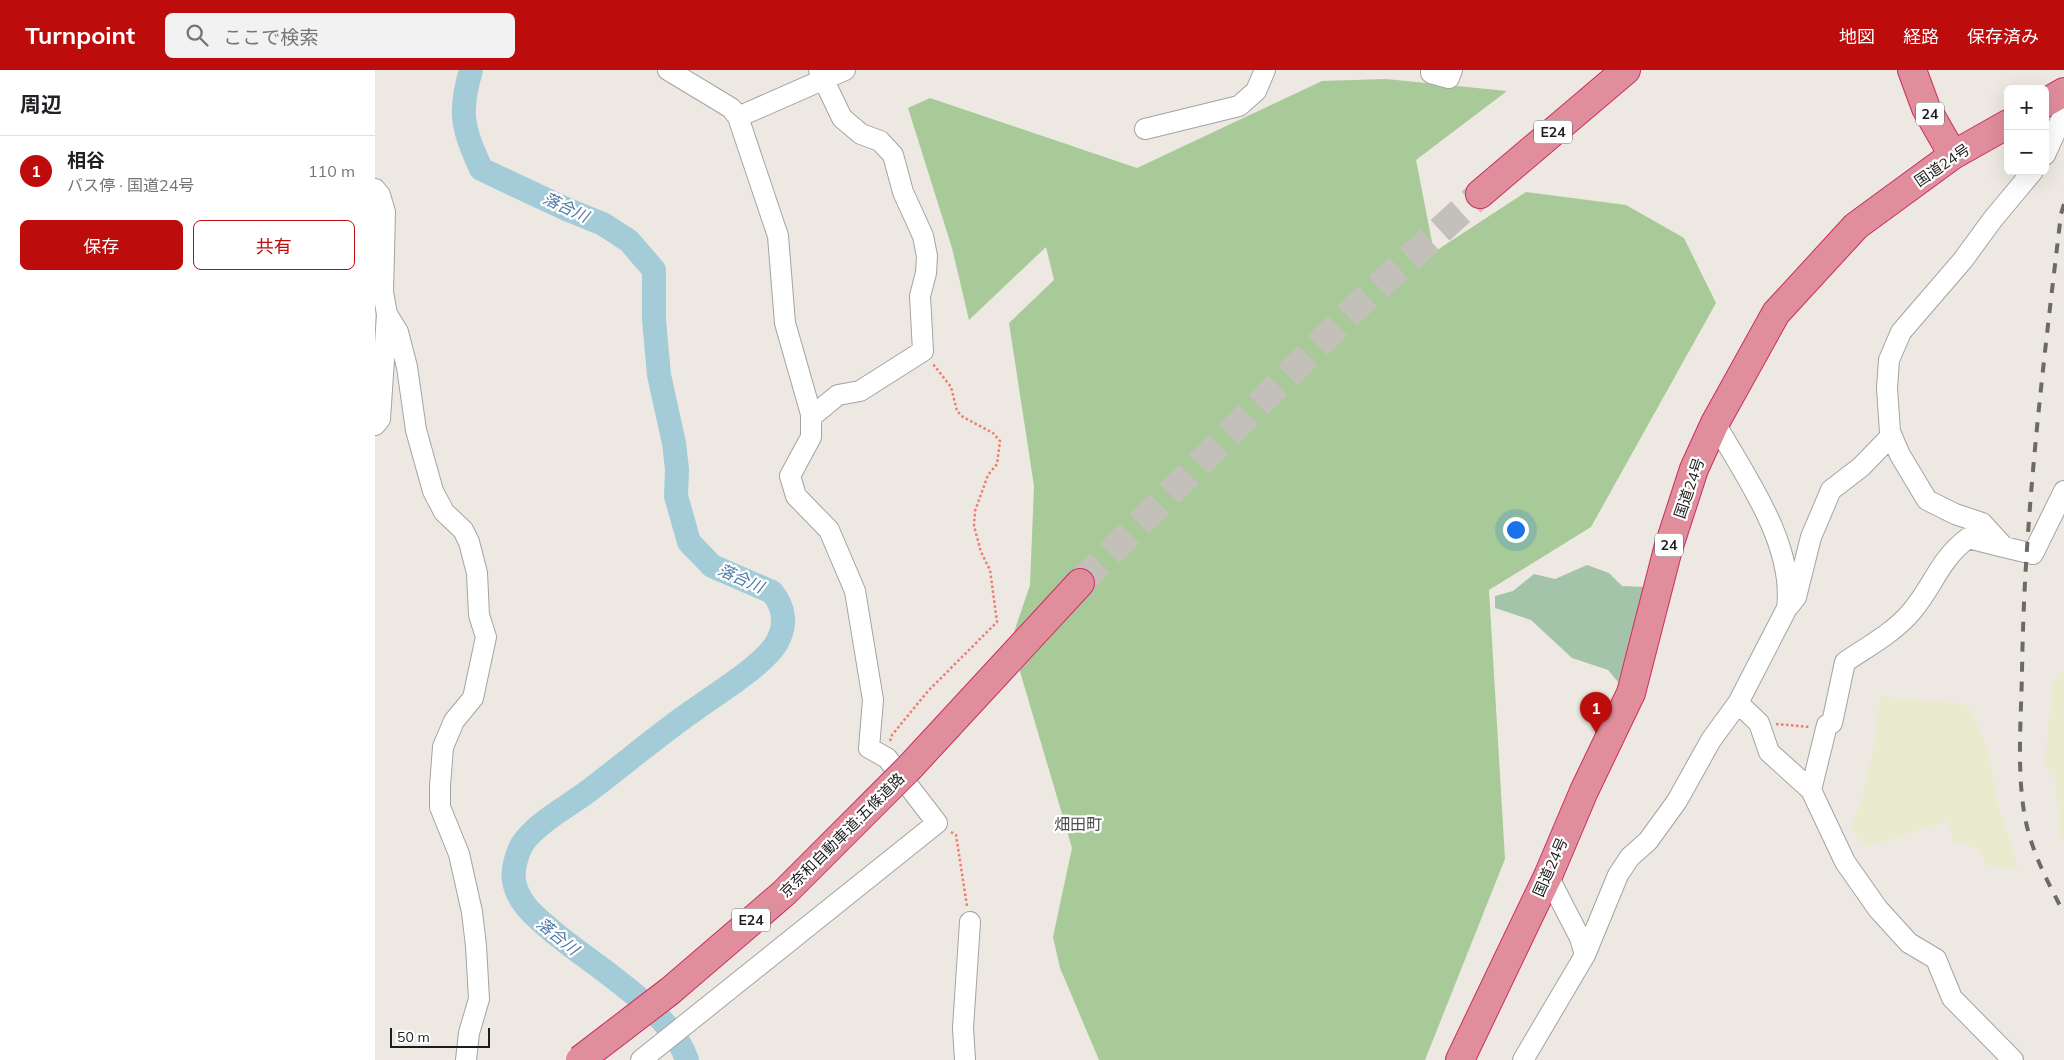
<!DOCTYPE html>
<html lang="ja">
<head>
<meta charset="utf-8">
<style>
  :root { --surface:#fff; --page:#f2f2f2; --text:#202124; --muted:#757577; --line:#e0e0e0; --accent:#bc0c0b }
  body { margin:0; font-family:Mulish,"Noto Sans JP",sans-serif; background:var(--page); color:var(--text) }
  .controls { position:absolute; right:15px; top:15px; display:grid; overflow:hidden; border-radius:8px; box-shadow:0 5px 20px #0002 }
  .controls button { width:45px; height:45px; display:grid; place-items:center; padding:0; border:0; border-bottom:1px solid var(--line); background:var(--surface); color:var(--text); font:25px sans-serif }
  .scale { position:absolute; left:15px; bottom:12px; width:100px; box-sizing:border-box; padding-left:5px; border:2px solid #1c1c1c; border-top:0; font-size:14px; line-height:18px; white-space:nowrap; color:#1c1c1c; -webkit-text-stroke:4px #fff; paint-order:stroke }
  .you { position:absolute; left:1140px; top:459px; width:18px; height:18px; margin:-12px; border:4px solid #fff; border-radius:50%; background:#1a73e8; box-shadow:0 0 0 8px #1a73e833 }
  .badge { display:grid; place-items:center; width:32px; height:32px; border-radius:50%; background:var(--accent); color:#fff; font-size:16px; font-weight:700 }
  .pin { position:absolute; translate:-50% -41px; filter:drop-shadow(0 1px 2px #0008) }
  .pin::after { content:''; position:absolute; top:26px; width:18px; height:15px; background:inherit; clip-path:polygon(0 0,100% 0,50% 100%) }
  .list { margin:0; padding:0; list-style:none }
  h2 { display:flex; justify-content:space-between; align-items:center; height:65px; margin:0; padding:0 20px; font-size:21px }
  h2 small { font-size:16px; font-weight:400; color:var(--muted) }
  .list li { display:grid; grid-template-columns:32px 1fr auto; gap:15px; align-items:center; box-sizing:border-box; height:70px; padding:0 20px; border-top:1px solid var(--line) }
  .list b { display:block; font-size:19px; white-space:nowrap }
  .list p { margin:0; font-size:16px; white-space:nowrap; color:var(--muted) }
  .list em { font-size:16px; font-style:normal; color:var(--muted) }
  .actions { display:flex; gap:10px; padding:15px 20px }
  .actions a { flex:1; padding:11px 0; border:1px solid var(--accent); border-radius:8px; text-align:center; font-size:18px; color:var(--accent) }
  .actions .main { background:var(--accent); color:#fff }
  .icon { flex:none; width:28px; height:28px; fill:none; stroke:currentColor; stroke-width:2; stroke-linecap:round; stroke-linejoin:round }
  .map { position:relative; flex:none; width:1689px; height:990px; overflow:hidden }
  header { display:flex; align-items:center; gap:30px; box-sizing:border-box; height:70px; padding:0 25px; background:var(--accent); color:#fff }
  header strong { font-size:24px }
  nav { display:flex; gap:28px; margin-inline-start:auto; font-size:18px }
  .search { width:350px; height:45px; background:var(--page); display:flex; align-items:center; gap:12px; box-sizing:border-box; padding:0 18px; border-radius:8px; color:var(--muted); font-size:19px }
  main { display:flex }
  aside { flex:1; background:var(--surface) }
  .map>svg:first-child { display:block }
  .farmland { fill:#e8ebcd }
  .forest { fill:#a7ca98 }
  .cemetery { fill:#a4c4a9 }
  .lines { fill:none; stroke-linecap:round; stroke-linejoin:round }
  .river { stroke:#a4ccd8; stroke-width:24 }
  .highway-tunnel { stroke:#c3c0ba; stroke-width:28; stroke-dasharray:28 14; stroke-linecap:butt }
  .minor-casing { stroke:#a3a3a3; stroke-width:22 }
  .highway-casing { stroke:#cc2d63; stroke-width:30 }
  .path { stroke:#f17c6e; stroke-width:2.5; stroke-dasharray:2.5 2.5; stroke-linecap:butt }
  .minor { stroke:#fff; stroke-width:20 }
  .highway { stroke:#e08d9c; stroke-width:28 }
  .rail { stroke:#6a6a6a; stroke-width:4; stroke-dasharray:10 10; stroke-linecap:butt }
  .highway-bridge-casing { stroke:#cc2d63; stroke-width:30; stroke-linecap:butt }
  .highway-bridge { stroke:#e08d9c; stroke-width:28 }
  .labels { text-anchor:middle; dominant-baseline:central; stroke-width:4.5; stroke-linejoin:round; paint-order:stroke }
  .shield { fill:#fff; stroke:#606060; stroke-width:1 }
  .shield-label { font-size:14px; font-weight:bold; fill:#1c1c1c }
  .street-label { font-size:15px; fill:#1c1c1c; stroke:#fff }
  .water-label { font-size:16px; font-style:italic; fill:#4e79a5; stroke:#fff }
  .neighbourhood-label { font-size:16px; fill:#4f4f4f; stroke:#fff }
</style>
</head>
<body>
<header>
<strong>Turnpoint</strong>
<div class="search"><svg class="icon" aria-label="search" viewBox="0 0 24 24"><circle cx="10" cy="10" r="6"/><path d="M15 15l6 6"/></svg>ここで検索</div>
<nav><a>地図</a><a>経路</a><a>保存済み</a></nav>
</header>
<main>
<aside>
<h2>周辺<small></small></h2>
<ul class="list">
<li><span class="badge">1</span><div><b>相谷</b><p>バス停 · 国道24号</p></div><em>110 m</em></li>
</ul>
<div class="actions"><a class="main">保存</a><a>共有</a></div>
</aside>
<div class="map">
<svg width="1689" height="990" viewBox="0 0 1689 990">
  <rect width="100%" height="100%" fill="#ede9e2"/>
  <path class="farmland" d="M1689 601V773L1685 763 1680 709 1670 695 1677 615 1682 606Z
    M1505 626 1588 634 1597 640 1614 685 1622 731 1644 800 1611 796 1605 780 1599 778 1591 772 1580 775 1572 751 1492 777 1475 759 1487 731 1500 668Z"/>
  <path class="forest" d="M1011 9 1132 21 1041 90 1059 182 1151 122 1251 135 1309 168 1341 233 1216 457 1114 520 1130 789 1050 990H724L685 898 678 867 697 778 636 571 655 515 659 416 634 253 679 210 671 177 594 250 577 178 533 38 555 28 762 98 947 11Z"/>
  <path class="cemetery" d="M1212 495 1234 503 1247 516 1271 517 1243 612 1233 600 1197 588 1156 550 1120 538V526L1138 521 1159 504 1180 509Z"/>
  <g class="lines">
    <path class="river" d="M96 0C83 44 88 58 106 99L191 139 228 154 254 171 279 200V250L284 305 299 373 302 399 301 426 314 472 337 496 397 522C410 538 412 556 401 574 387 596 344 622 322 638 287 662 254 690 220 716 198 734 170 747 151 769 143 778 137 799 139 811 143 834 161 847 177 861 217 895 295 939 312 990"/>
    <path class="highway-tunnel" d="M705 513 981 237 1105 124"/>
    <defs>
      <path id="minor" d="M1056 0V3L1074 8 1077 0
        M363 47 470 0
        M770 59 864 36 881 21 890 0
        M1670 85 1688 45 1684 25
        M1658 101 1618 149 1588 190 1526 262 1514 290 1512 318 1515 362 1525 385 1552 430 1580 444 1607 453 1629 477 1658 484 1689 421
        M0 119 5 125 10 142 8 222 12 244 23 262 32 297 41 360 58 421 69 442 88 460 94 472 102 503 104 545 111 567 98 628 79 651 68 677 65 716V737L84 784 97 842 101 876 104 929 94 963 91 990
        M436 347 463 325 485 321 548 281 545 226 551 203 552 186 548 166 528 122 518 85 505 71 486 64 467 48 444 0
        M1340 353C1370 406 1420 474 1412 538L1363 633 1384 653 1394 682 1436 720 1470 792 1503 839 1534 873 1561 889 1577 928 1638 990
        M0 355 5 349 12 244
        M1414 536 1421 527 1436 467 1456 420 1486 397 1516 366
        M1436 720 1452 655 1457 653 1470 592C1492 577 1520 562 1537 541 1559 515 1564 490 1593 468L1629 477
        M1173 806 1205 868 1210 885
        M266 990 562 753 512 688 494 678 498 630 480 521 454 460 421 426 415 406 436 367V344L410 253 403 166 363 47 356 38 293 0
        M590 990 588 958 595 852
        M1148 990 1210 885 1243 805 1255 787 1273 771 1302 731 1336 670 1363 633"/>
      <path id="highway" d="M1537 0 1551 38 1578 85
        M1670 33 1689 22
        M1105 124 1251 0
        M535 697 705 513
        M1085 990 1173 806 1209 721 1256 623 1293 479 1319 399 1340 353 1401 243 1481 156 1578 85 1633 54"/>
    </defs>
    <use href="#minor" class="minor-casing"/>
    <use href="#highway" class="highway-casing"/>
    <path class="path" d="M1401 654 1435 657
      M515 671 517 665 553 621 622 552 615 500 606 482 599 456 600 441 613 405 622 394 625 371 618 363 588 347 582 341 576 317 558 294
      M576 762 581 765 592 836"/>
    <use href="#minor" class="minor"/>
    <use href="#highway" class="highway"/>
    <path class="rail" d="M1689 134 1686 144C1668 297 1649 449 1647 603 1646 649 1642 697 1649 742 1655 779 1672 811 1689 843"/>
    <defs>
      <path id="highway-bridge" d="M205 990 295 921 409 823 535 697"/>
    </defs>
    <use href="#highway-bridge" class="highway-bridge-casing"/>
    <use href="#highway-bridge" class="highway-bridge"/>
  </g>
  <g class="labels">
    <g class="shield">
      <rect x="1541" y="32.5" width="28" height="23" rx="4"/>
      <rect x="1159" y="50.5" width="38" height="23" rx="4"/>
      <rect x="1280" y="463.5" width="28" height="23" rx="4"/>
      <rect x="357" y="838.5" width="38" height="23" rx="4"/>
    </g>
    <g class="shield-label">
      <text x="1555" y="44">24</text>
      <text x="1178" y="62">E24</text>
      <text x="1294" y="475">24</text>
      <text x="376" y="850">E24</text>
    </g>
    <g class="street-label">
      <text transform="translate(1567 95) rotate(-34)">国道24号</text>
      <text transform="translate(1314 418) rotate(-71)">国道24号</text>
      <text transform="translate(467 765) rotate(-45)">京奈和自動車道;五條道路</text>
      <text transform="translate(1175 797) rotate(-66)">国道24号</text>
    </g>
    <g class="water-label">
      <text transform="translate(191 137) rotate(25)">落合川</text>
      <text transform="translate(366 508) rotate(24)">落合川</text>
      <text transform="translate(183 866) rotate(39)">落合川</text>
    </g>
    <g class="neighbourhood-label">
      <text x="703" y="754">畑田町</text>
    </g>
  </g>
</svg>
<div class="controls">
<button>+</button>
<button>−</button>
</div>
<div class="scale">50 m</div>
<div class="you"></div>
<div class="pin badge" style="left:1221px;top:663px">1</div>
</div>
</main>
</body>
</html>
